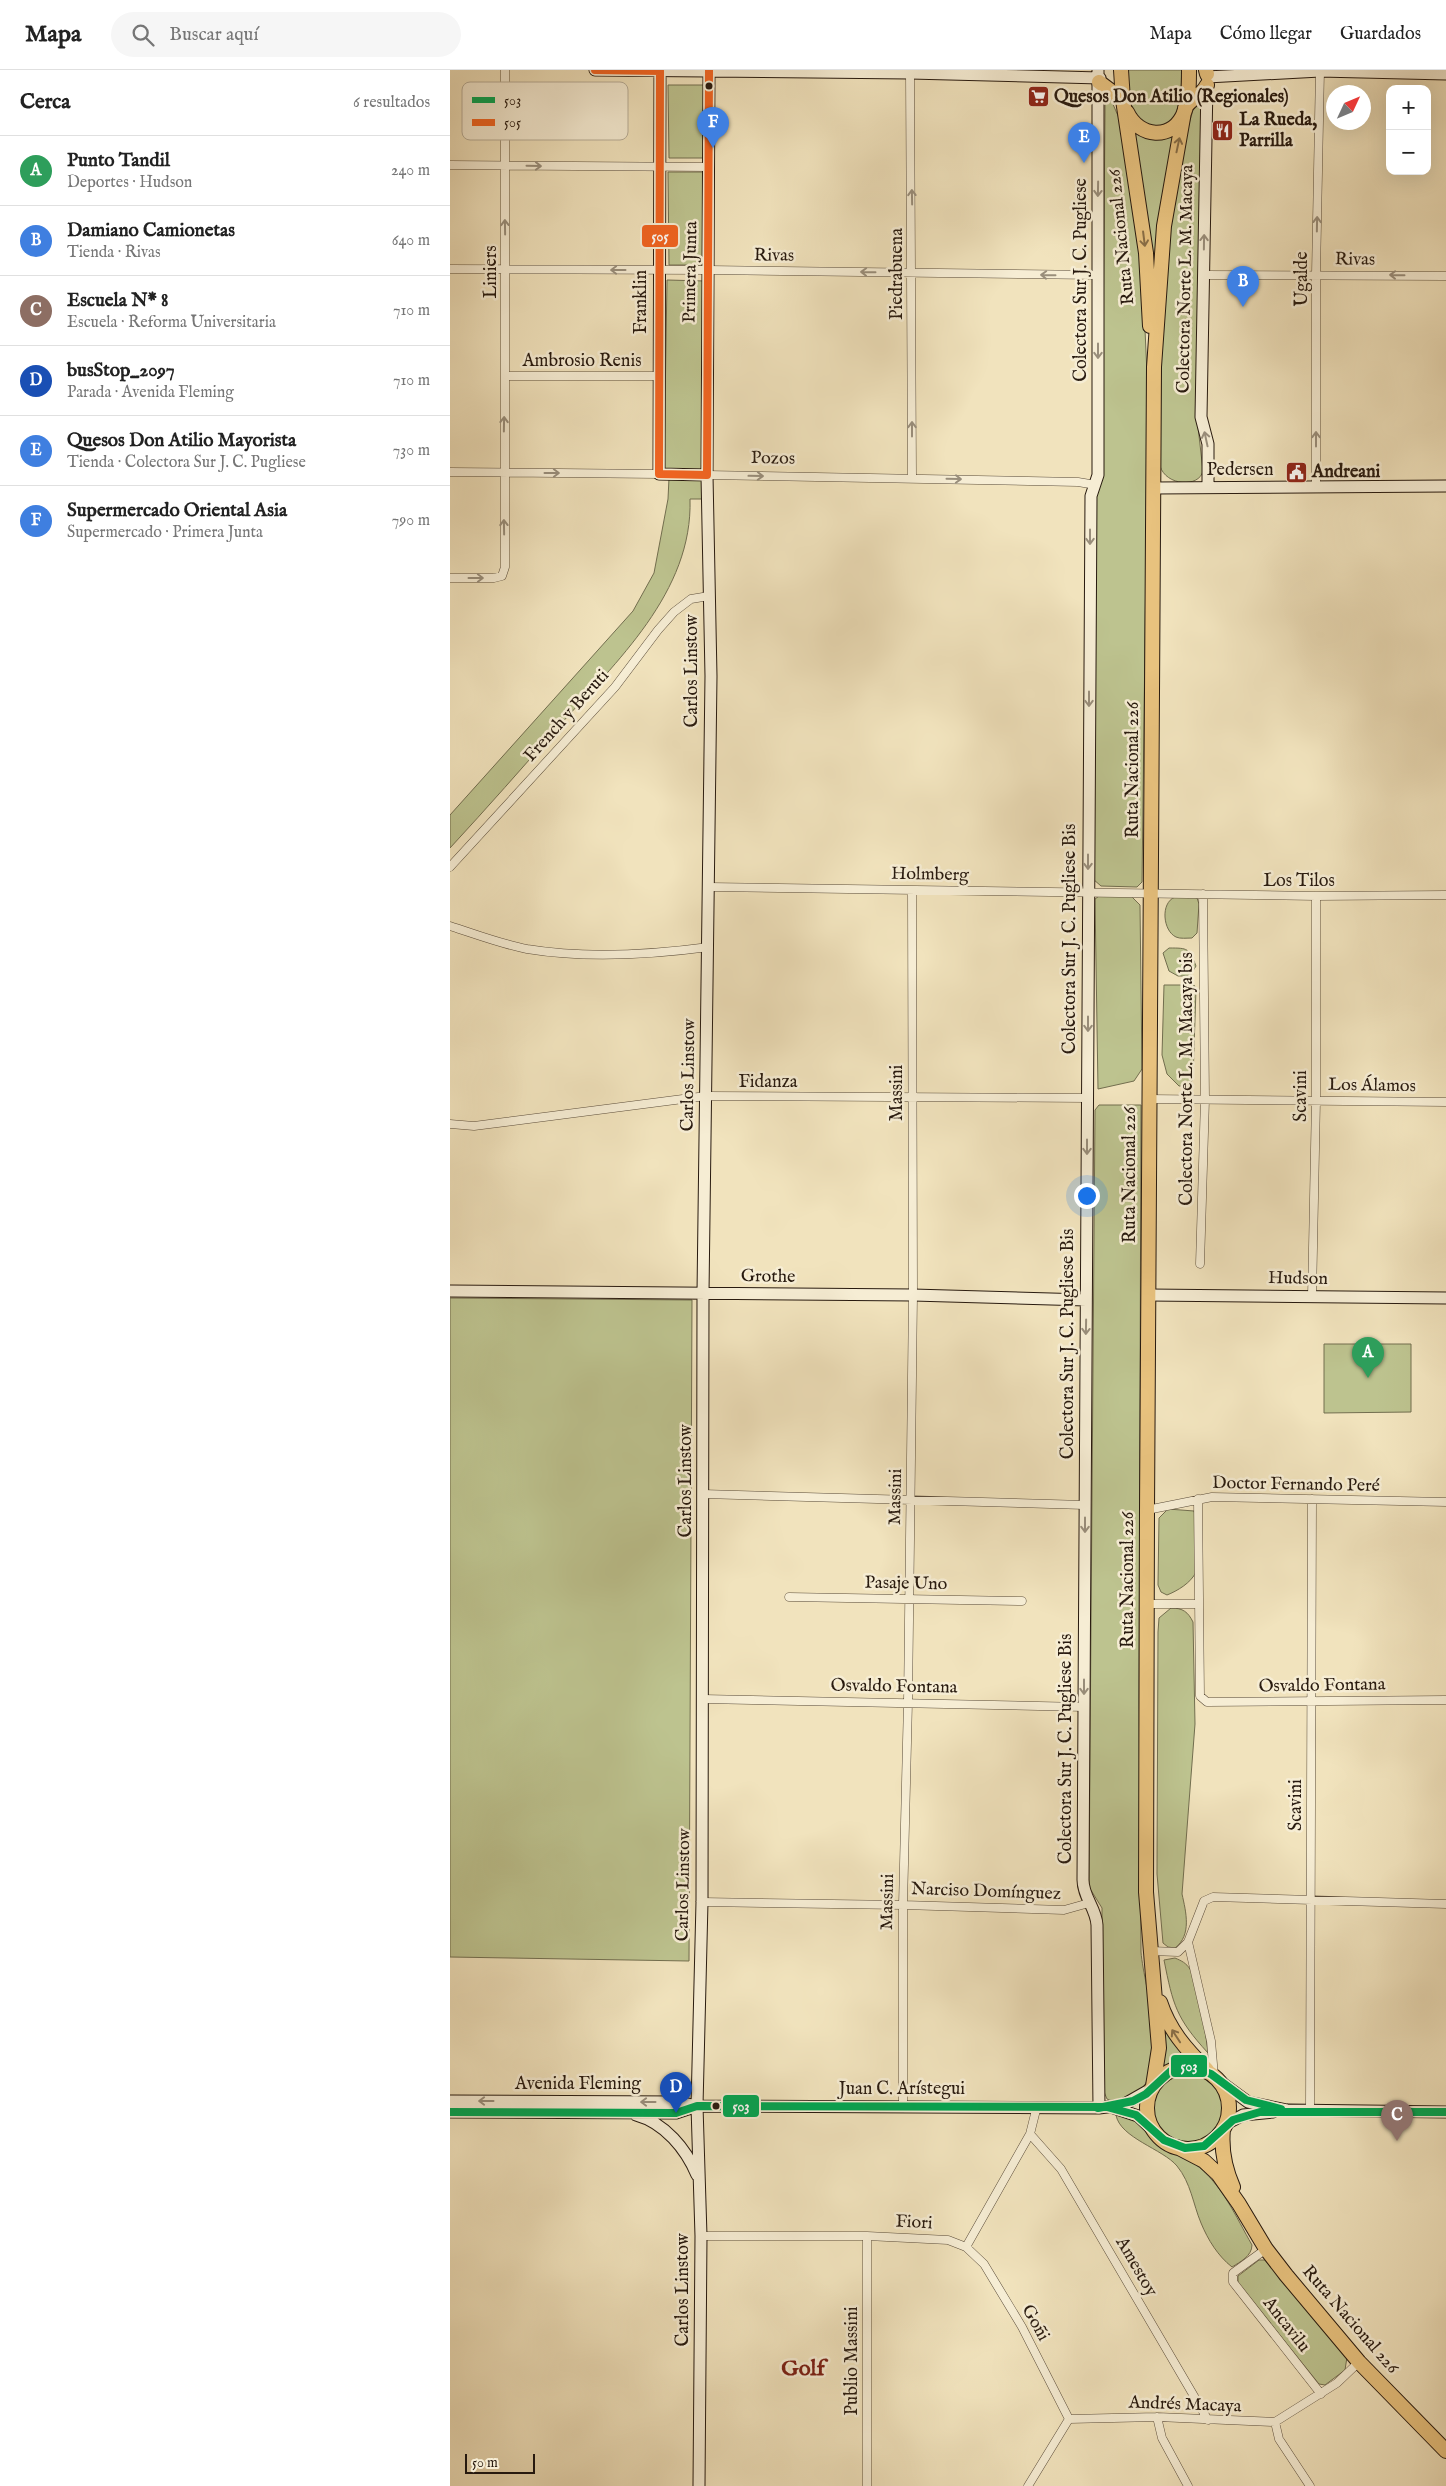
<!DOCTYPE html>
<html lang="es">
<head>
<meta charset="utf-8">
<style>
  :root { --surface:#fff; --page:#f6f6f6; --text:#222; --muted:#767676; --line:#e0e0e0; --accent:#1a73e8 }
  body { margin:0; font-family:"IM FELL English",serif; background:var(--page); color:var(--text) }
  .controls { position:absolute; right:15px; top:15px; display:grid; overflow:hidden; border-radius:10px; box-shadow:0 5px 20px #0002 }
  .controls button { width:45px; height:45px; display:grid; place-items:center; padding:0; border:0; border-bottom:1px solid var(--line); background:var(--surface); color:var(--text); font:25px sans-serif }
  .compass { position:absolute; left:876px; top:15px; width:45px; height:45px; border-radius:50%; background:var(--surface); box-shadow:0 5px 20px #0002; rotate:46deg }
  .scale { position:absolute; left:15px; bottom:12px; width:70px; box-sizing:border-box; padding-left:5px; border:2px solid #281a0f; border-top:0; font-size:14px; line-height:18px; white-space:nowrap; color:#281a0f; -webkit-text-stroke:4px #f6edd4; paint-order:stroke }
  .you { position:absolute; left:636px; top:1125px; width:18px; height:18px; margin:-12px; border:4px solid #fff; border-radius:50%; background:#1a73e8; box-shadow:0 0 0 8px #1a73e833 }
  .badge { display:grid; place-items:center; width:32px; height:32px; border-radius:50%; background:var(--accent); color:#fff; font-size:16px; font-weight:700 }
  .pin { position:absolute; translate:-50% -41px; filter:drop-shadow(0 1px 2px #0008) }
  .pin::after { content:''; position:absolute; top:26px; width:18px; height:15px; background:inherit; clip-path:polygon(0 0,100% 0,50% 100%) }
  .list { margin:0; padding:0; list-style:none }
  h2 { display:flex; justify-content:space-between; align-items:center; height:65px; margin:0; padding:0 20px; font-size:21px }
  h2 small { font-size:16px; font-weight:400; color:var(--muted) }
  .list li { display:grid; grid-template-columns:32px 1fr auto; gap:15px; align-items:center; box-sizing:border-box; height:70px; padding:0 20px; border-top:1px solid var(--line) }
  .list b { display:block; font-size:19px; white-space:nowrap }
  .list p { margin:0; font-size:16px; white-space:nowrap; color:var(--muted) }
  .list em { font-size:16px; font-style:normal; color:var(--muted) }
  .icon { flex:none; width:28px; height:28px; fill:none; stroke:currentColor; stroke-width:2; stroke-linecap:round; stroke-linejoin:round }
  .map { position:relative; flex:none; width:996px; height:2416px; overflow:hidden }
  header { display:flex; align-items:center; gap:30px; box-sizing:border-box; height:70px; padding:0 25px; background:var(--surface); border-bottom:1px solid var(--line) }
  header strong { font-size:24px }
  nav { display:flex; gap:28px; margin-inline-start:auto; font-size:18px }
  .search { width:350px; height:45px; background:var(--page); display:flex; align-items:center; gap:12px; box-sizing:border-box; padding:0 18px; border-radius:28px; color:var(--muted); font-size:19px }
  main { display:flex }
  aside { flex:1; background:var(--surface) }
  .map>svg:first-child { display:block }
  .green { fill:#bdc38f; stroke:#726e4f }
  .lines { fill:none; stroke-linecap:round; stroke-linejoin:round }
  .street-casing { stroke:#5a4c3a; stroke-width:9 }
  .secondary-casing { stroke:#281a0f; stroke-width:13 }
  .highway-casing { stroke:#281a0f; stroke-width:16 }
  .street { stroke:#f6edd4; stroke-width:8 }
  .secondary { stroke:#f6edd4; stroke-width:11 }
  .highway { stroke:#e8c27e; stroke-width:14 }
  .bus-1-casing { stroke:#f6edd4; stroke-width:11 }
  .bus-2-casing { stroke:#f6edd4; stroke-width:11 }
  .bus-1 { stroke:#00a651; stroke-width:8 }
  .bus-2 { stroke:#f26522; stroke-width:8 }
  .oneway { stroke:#886e46 }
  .oneway2 { stroke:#998e7b }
  .bus-dot { fill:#281a0f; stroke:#f6edd4; stroke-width:2 }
  .labels { text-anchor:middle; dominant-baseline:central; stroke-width:5; stroke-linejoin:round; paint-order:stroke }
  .poi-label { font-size:18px; font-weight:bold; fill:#281a0f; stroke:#f6edd4; text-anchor:start }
  .street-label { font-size:18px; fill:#281a0f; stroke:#f6edd4 }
  .district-label { font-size:22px; font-weight:bold; fill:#7a1f14; stroke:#f6edd4 }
  .key { fill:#f6edd4; stroke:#b8ae99; stroke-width:1 }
  .key-label { font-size:14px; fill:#281a0f }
  .line-badge { stroke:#f6edd4; stroke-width:2 }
  .badge-label { font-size:14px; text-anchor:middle; font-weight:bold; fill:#fff }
</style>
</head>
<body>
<header>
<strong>Mapa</strong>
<div class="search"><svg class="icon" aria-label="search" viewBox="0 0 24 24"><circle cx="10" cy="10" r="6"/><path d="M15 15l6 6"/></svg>Buscar aquí</div>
<nav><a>Mapa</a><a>Cómo llegar</a><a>Guardados</a></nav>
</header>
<main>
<aside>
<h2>Cerca<small>6 resultados</small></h2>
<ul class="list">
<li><span class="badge" style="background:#2e9e5b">A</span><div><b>Punto Tandil</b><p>Deportes · Hudson</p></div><em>240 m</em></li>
<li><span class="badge" style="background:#3f7fe0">B</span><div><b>Damiano Camionetas</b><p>Tienda · Rivas</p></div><em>640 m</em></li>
<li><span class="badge" style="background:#8d6e63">C</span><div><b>Escuela N* 8</b><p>Escuela · Reforma Universitaria</p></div><em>710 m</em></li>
<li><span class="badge" style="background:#1a4fb4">D</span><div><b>busStop_2097</b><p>Parada · Avenida Fleming</p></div><em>710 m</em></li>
<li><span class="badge" style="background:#3f7fe0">E</span><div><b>Quesos Don Atilio Mayorista</b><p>Tienda · Colectora Sur J. C. Pugliese</p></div><em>730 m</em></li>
<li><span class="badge" style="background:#3f7fe0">F</span><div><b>Supermercado Oriental Asia</b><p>Supermercado · Primera Junta</p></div><em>790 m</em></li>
</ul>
</aside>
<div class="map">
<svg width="996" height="2416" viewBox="0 0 996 2416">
  <rect width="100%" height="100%" fill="#f1e3bd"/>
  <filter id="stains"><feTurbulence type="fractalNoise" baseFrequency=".004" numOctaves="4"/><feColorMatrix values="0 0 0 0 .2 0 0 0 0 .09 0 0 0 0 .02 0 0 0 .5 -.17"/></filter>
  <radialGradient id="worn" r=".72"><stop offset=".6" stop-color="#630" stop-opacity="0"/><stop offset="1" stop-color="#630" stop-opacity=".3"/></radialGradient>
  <path class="green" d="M678 0H733C733 19 733 58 705 56 698 55 690 53 685 46 676 34 678 14 678 0Z
    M218 15H254V88H219Z
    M659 30 662 32 669 48 691 169 698 327 692 812 687 817 651 816 643 809 646 429 652 401 655 43V32Z
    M749 31 752 32 747 348 753 401C749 418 716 416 710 396L711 287 716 177 732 78 743 40Z
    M683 62C700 71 711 69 728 62L704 235Z
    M218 102H253V195H219Z
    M217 210 255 211 252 401 214 400Z
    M219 408 254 409V429H240C243 522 166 592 109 656 73 697 37 738 0 778V745L183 541 204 503 218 429Z
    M652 824 680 825 690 835 692 999 684 1011 648 1019 645 829Z
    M737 826 747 828 749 834 747 863 742 868C737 868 730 869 726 867 713 861 710 833 725 827 728 826 733 826 737 826Z
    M719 878C738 878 739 878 746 896L740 906H728L719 901 713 883Z
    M714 915H744L746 919 743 1009 738 1016H729L717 1004 712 985Z
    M649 1035H691L689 1628 691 1882C694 1920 724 2000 683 2026 676 2030 664 2033 657 2029L652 2017V1838L639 1817 645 1040Z
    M0 1228 242 1230 239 1891 0 1887Z
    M874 1274H961V1342L874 1343Z
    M718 1439 744 1441 746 1448V1502C741 1513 727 1521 717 1525L711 1522 708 1515 709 1448Z
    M721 1538C733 1538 738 1542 743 1552L745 1654 732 1824C736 1842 742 1865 725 1878L718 1877 713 1873 707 1804 708 1562 709 1548Z
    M725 1888C732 1891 736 1893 740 1899 749 1912 756 1966 758 1983 726 1948 723 1935 714 1890Z
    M711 1942 736 1988 714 1998 712 1996Z
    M703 2037a35 35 0 1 1 70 0a35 35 0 1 1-70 0Z
    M666 2045C687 2046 694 2061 709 2073 719 2082 734 2086 745 2094 772 2114 786 2147 802 2175 802 2186 790 2192 782 2197 768 2186 758 2170 751 2153 743 2134 741 2113 727 2096 713 2079 670 2068 666 2045Z
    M809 2190H815L897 2287 895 2300 875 2315 869 2314 788 2213V2206Z"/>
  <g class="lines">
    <defs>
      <path id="street" d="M460 0 462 408
        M0 95 260 97
        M0 199 259 200 647 205
        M753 205 996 206
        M55 306H208
        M0 402 209 404
        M257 405 628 412 640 414 643 418
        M866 418V204L870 0
        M0 508H44L52 506 55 497V0
        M0 797 165 617 208 560 224 542 241 529 259 526
        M259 817 866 826 996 825
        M0 856C25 864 51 874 77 879 137 889 199 885 259 877
        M698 1029 996 1032
        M0 1054 24 1056 256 1026 638 1028
        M750 1194 755 1029 753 824
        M862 1227 866 1030V826
        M253 1424 635 1435
        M748 1429 750 1626 757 1632 996 1630
        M697 1440 762 1427 996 1432
        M339 1527 572 1531
        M697 1534H749
        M253 1629 634 1637
        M252 1832 453 1835 614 1840 639 1833
        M738 1872 761 1971 764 2006
        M701 1881 728 1882 738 1872 754 1831 763 1827 996 1834
        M453 2036V1835L458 1632 463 1225 462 820
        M860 2041 862 1429
        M580 2064 611 2099 758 2350
        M251 2166H417L498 2170 516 2177 534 2194 572 2257 619 2349
        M516 2177 580 2064 587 2036
        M816 2179 783 2203V2212L871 2324
        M707 2347 712 2368 738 2416
        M825 2352 829 2369 860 2416
        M417 2416V2166
        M578 2416 619 2349 707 2347 825 2352 887 2313 909 2292"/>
      <path id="secondary" d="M145 0 460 3 650 8
        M210 0 209 404 257 405
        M648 0V405L641 426 633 1810C633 1827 646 1838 647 1855L649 2038
        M757 7 870 1 996 4
        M757 13 751 347 758 374V417
        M704 418 996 416
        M0 1221 463 1225 636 1230
        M699 1225 996 1228
        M768 2010 798 2032 837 2040 996 2042
        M0 2031 229 2032 247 2036 649 2038 673 2035 701 2019
        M664 2038 688 2046 707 2064
        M0 2042 226 2043 247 2036
        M186 2045C215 2053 236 2079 247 2105
        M776 2054 793 2045 823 2042
        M249 2416 251 2166 247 2036 252 1832 253 1223 261 606 257 405 259 0"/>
      <path id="highway" d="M671 0 673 30 696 183 700 256
        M756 0 757 4
        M649 12 673 30
        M735 38C741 28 752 26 757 15
        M677 42C689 68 722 71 734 43 739 30 739 14 739 0
        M710 1932C719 1960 736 1979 757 2000
        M697 2038a41 41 0 1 1 82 0a41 41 0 1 1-82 0Z
        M703 2016 709 1978 696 1822 697 1440 704 297 714 156 734 42
        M773 2059C771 2079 775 2099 783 2117
        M727 2077 754 2091 768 2104 789 2134 816 2179 836 2205 909 2292 996 2381"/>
    </defs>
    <use href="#street" class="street-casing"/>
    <use href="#secondary" class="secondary-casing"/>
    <use href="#highway" class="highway-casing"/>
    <use href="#street" class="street"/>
    <use href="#secondary" class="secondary"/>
    <use href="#highway" class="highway"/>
    <defs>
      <path id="bus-1" d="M648 2038 683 2031 696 2024 722 2000 739 1996 761 2004 796 2030 831 2039
        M0 2042 226 2043 247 2036 657 2037 686 2045 714 2070 735 2078 754 2076 783 2050 810 2042H996"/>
      <path id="bus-2" d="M145 0 210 1 209 404 257 405 259 0"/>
    </defs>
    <use href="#bus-1" class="bus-1-casing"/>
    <use href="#bus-2" class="bus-2-casing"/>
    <use href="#bus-1" class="bus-1"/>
    <use href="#bus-2" class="bus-2"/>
  </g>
  <defs><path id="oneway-shaft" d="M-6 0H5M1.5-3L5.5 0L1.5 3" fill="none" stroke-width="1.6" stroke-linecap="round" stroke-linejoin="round" transform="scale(1.25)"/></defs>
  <g class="oneway">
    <use href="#oneway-shaft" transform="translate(728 75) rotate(-78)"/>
    <use href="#oneway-shaft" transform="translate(694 169) rotate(83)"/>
    <use href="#oneway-shaft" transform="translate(726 1966) rotate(-123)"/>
  </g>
  <g class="oneway2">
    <use href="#oneway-shaft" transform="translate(84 96) rotate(1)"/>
    <use href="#oneway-shaft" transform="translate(648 119) rotate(91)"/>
    <use href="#oneway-shaft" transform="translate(462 127) rotate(-91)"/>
    <use href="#oneway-shaft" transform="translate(867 154) rotate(-89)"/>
    <use href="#oneway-shaft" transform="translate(55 157) rotate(-91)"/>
    <use href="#oneway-shaft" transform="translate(754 172) rotate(-89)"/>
    <use href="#oneway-shaft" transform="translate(168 200) rotate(-180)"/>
    <use href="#oneway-shaft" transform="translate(418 202) rotate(-179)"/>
    <use href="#oneway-shaft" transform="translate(598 205) rotate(-179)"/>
    <use href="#oneway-shaft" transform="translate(947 205) rotate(-179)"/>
    <use href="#oneway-shaft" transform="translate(648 281) rotate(90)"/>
    <use href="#oneway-shaft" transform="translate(54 354) rotate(-89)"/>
    <use href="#oneway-shaft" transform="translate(462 359) rotate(-90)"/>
    <use href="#oneway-shaft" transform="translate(756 369) rotate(-102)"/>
    <use href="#oneway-shaft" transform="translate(866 369) rotate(-90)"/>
    <use href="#oneway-shaft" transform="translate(102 403)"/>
    <use href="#oneway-shaft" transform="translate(306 406) rotate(1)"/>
    <use href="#oneway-shaft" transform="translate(504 409) rotate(1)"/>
    <use href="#oneway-shaft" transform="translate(54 457) rotate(-91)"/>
    <use href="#oneway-shaft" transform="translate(640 467) rotate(90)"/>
    <use href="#oneway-shaft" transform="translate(26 508)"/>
    <use href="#oneway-shaft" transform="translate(639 629) rotate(90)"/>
    <use href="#oneway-shaft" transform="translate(638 792) rotate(90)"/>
    <use href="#oneway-shaft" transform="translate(638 954) rotate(90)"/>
    <use href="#oneway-shaft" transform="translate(637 1077) rotate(90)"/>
    <use href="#oneway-shaft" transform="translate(636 1257) rotate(91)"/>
    <use href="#oneway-shaft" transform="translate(635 1455) rotate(90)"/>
    <use href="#oneway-shaft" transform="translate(634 1617) rotate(90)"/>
    <use href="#oneway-shaft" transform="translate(36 2031) rotate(-180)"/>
    <use href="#oneway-shaft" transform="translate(198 2032) rotate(-180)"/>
  </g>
  <defs>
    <symbol id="supermarket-square" viewBox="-11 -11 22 22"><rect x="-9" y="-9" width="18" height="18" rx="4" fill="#8f2418" stroke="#f6edd4"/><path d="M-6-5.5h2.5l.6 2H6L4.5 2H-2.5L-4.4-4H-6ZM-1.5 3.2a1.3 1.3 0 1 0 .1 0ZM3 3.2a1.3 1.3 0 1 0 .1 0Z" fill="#fff"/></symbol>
    <symbol id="restaurant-square" viewBox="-11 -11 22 22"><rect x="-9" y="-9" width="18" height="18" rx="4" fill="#8f2418" stroke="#f6edd4"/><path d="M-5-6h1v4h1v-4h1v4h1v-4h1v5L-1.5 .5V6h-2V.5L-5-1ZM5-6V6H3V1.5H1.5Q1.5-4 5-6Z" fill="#fff"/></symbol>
    <symbol id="civic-square" viewBox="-11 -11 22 22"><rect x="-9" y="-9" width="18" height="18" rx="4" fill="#8f2418" stroke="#f6edd4"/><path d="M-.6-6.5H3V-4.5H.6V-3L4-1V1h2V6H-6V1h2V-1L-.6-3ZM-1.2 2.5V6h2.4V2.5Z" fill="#fff"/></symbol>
  </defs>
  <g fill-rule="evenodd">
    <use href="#supermarket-square" x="576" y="14" width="25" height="25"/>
    <use href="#restaurant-square" x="760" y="48" width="25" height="25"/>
    <use href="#civic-square" x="834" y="390" width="25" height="25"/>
  </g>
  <g class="bus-dot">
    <circle cx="259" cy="16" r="4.5"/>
    <circle cx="266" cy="2036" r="4.5"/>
  </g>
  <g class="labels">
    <g class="poi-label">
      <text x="604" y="27">Quesos Don Atilio (Regionales)</text>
      <text x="789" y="50">La Rueda,<tspan x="789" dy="21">Parrilla</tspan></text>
      <text x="862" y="402">Andreani</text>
    </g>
    <g class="street-label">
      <text transform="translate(672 167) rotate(-96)">Ruta Nacional 226</text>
      <text transform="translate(324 186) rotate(1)">Rivas</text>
      <text transform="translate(905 190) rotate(1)">Rivas</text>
      <text transform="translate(41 202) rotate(-90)">Liniers</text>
      <text transform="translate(241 202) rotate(-89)">Primera Junta</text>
      <text transform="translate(447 204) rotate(-90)">Piedrabuena</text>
      <text transform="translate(736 209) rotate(-89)">Colectora Norte L. M. Macaya</text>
      <text transform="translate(852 209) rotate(-90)">Ugalde</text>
      <text transform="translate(631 210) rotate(-90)">Colectora Sur J. C. Pugliese</text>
      <text transform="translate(191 232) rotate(-90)">Franklin</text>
      <text x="132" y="291">Ambrosio Renis</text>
      <text transform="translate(323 389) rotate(1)">Pozos</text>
      <text x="790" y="400">Pedersen</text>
      <text transform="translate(242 601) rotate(-90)">Carlos Linstow</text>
      <text transform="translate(117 646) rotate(-48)">French y Beruti</text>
      <text transform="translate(683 700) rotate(-90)">Ruta Nacional 226</text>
      <text transform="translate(480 805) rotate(1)">Holmberg</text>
      <text x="849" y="811">Los Tilos</text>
      <text transform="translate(620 869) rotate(-90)">Colectora Sur J. C. Pugliese Bis</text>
      <text transform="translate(239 1005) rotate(-89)">Carlos Linstow</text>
      <text transform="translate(737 1009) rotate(-90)">Colectora Norte L. M. Macaya bis</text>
      <text x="318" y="1012">Fidanza</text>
      <text transform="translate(922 1016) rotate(1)">Los Álamos</text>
      <text transform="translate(447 1023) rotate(-90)">Massini</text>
      <text transform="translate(851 1026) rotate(-90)">Scavini</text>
      <text transform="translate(680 1105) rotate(-90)">Ruta Nacional 226</text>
      <text transform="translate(318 1207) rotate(1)">Grothe</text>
      <text transform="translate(848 1209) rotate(1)">Hudson</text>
      <text transform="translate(618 1274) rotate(-90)">Colectora Sur J. C. Pugliese Bis</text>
      <text transform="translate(236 1411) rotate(-90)">Carlos Linstow</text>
      <text transform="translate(846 1415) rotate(1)">Doctor Fernando Peré</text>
      <text transform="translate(446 1427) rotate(-89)">Massini</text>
      <text transform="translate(678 1510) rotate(-90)">Ruta Nacional 226</text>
      <text transform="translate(456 1514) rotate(1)">Pasaje Uno</text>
      <text transform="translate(872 1616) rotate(-1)">Osvaldo Fontana</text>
      <text transform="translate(444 1617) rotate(1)">Osvaldo Fontana</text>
      <text transform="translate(616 1679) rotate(-90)">Colectora Sur J. C. Pugliese Bis</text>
      <text transform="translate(846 1735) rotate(-90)">Scavini</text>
      <text transform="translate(234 1815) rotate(-89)">Carlos Linstow</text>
      <text transform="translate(536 1822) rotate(2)">Narciso Domínguez</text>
      <text transform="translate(438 1832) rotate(-89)">Massini</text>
      <text x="128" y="2014">Avenida Fleming</text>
      <text x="452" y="2019">Juan C. Arístegui</text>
      <text transform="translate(464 2153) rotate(3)">Fiori</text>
      <text transform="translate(686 2197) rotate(60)">Amestoy</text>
      <text transform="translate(233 2220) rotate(-90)">Carlos Linstow</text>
      <text transform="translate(900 2250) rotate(49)">Ruta Nacional 226</text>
      <text transform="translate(585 2253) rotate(61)">Goñi</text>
      <text transform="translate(836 2255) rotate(52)">Ancavilu</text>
      <text transform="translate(402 2291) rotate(-90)">Publio Massini</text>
      <text transform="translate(735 2335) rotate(2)">Andrés Macaya</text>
    </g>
    <g class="district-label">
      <text x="353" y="2299">Golf</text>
    </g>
  </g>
  <rect x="12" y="12" width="166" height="58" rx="8" class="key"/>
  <rect x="22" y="27" width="23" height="6" fill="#00a651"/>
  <rect x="22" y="49" width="23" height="7" fill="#f26522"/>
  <g class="key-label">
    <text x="54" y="35">503</text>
    <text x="54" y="57">505</text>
  </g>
  <g class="line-badge">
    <rect x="191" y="154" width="38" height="24" rx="5" fill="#f26522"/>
    <rect x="720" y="1984" width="38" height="24" rx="5" fill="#00a651"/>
    <rect x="272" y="2024" width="38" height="24" rx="5" fill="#00a651"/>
  </g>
  <g class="badge-label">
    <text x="210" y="171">505</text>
    <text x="739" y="2001">503</text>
    <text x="291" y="2041">503</text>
  </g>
  <rect width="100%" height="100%" filter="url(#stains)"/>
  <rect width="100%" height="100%" fill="url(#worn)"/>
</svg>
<div class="controls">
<button>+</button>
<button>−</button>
</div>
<svg class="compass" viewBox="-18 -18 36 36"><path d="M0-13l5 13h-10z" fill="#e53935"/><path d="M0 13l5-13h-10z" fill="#767676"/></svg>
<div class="scale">50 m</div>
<div class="you"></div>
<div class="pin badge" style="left:918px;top:1308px;background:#2e9e5b">A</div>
<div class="pin badge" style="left:793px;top:237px;background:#3f7fe0">B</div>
<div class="pin badge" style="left:947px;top:2071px;background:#8d6e63">C</div>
<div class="pin badge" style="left:226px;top:2043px;background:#1a4fb4">D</div>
<div class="pin badge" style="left:634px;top:93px;background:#3f7fe0">E</div>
<div class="pin badge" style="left:263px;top:78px;background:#3f7fe0">F</div>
</div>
</main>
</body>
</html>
